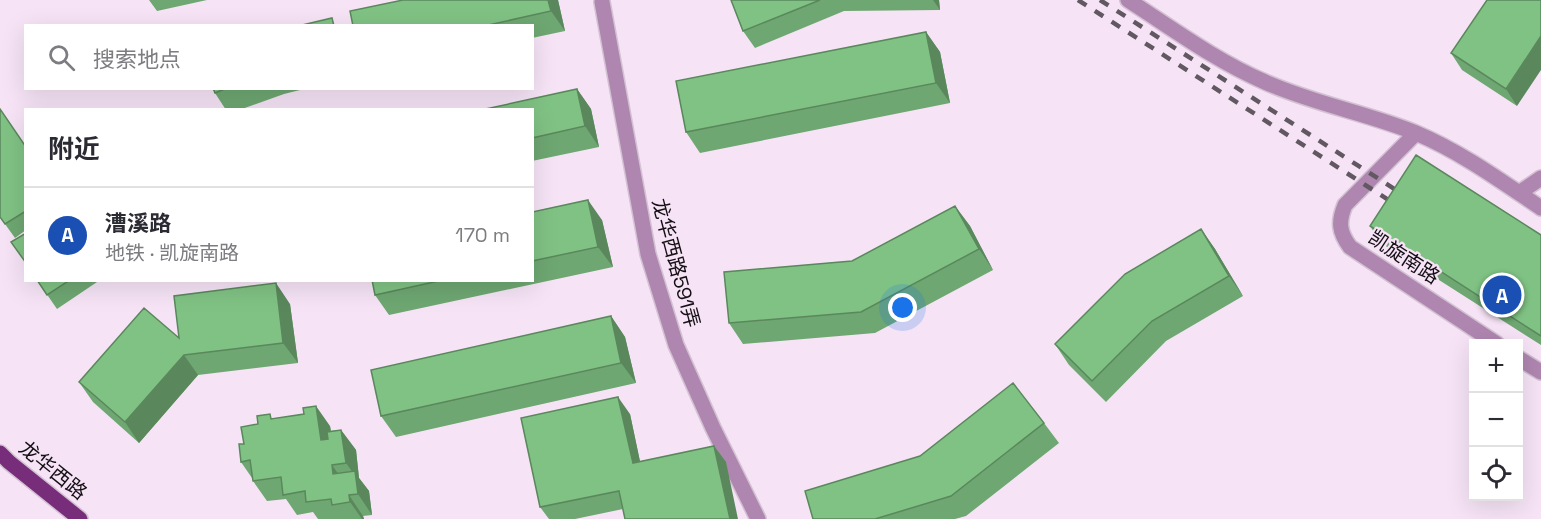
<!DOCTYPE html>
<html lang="zh">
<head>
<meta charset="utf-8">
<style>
  :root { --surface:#fff; --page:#f7f7f7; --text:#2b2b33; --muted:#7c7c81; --line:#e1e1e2; --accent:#1a73e8 }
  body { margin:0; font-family:"Space Grotesk","Noto Sans SC",sans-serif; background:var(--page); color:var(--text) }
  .controls { position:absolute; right:18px; bottom:18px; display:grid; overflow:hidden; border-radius:0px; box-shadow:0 6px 24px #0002 }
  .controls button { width:54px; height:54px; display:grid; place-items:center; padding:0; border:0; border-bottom:2px solid var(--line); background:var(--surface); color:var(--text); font:30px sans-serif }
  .you { position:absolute; left:903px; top:308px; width:21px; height:21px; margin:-15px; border:4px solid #fff; border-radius:50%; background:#1a73e8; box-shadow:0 0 0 9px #1a73e833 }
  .badge { display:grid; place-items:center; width:39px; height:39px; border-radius:50%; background:var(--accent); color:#fff; font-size:20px; font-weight:700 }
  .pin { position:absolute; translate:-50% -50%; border:3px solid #fff; box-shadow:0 2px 6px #0006 }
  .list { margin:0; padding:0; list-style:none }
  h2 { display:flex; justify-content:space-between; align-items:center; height:78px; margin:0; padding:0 24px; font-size:26px }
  h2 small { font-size:20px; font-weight:400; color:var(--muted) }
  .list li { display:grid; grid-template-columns:39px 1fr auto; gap:18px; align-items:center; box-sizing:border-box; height:96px; padding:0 24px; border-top:2px solid var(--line) }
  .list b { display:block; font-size:22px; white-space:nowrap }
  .list p { margin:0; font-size:20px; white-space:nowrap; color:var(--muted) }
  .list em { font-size:20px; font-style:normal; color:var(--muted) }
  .icon { flex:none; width:33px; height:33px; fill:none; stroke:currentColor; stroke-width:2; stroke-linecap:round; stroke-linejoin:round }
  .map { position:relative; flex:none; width:1541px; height:519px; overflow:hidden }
  .search { position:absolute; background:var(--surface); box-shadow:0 6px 24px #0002; left:24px; top:24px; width:510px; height:66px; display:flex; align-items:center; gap:15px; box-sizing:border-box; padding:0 21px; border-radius:0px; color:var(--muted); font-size:22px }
  .panel { position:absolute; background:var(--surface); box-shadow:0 6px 24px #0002; left:24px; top:108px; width:510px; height:174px; border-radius:0px }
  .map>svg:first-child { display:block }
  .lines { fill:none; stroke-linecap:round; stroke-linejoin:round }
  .minor-casing { stroke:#d2c2d2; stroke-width:18 }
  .primary-casing { stroke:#d2c2d2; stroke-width:18 }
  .minor { stroke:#af86b0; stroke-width:15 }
  .primary { stroke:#782d7b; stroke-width:15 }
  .rail { stroke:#615861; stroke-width:4.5; stroke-dasharray:10 10; stroke-linecap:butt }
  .wall { fill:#6ea772 }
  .shaded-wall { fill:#5a885c }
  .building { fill:#80c284; stroke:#5a885c; stroke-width:1.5 }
  .labels { text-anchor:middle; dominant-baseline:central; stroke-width:4.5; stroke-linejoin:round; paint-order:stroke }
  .street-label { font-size:20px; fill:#140f14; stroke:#f6e4f6 }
</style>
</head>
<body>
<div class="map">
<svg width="1541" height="519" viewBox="0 0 1541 519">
  <rect width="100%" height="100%" fill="#f6e4f6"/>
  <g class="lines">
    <defs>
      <path id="minor" d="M1128 0C1173 29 1216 61 1265 82 1314 104 1367 113 1416 133 1461 152 1501 181 1541 208
        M602 2 648 254 676 345 713 428 758 519
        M1416 133 1345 205C1338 222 1339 232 1350 247L1497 344
        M1519 193 1541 178
        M1518 358 1541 372"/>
      <path id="primary" d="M0 453 9 462 80 519"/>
    </defs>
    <use href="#minor" class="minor-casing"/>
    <use href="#primary" class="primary-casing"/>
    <use href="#minor" class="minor"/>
    <use href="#primary" class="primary"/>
    <path class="rail" d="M1078 0 1401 208
      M1100 0 1407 197"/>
  </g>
  <path class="wall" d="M149 0H207L157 11Z
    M558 0 565 31 532 38V26H353Z
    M731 0H939L940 10 844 11 755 48 743 31Z
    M1487 0 1517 106 1462 70 1451 53Z
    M926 32 940 52 950 103 700 153 686 132Z
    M213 88H308L284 94 239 110H226L215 93Z
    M577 89 591 109 599 147 532 161V110Z
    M26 146V230L15 238 0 217Z
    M955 206 970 226 993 270 875 333 743 344 729 323 852 261Z
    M532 212 602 220 613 267 389 315 375 295 372 280H532Z
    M1370 226 1541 235V345L1381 243Z
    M1201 229 1215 249 1243 296 1166 341 1106 402 1069 365 1055 344Z
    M37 280H100L57 309Z
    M290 304 298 363 198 375 139 443 93 402 79 382 179 338Z
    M611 316 625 337 636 383 396 437 381 416Z
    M630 414 640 462 714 446 726 462 623 509 575 519H549L540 507Z
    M273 419 330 426 331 431 341 430 356 450 359 478 369 491 372 515 363 516 364 519H318L313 512 297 515 286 499 267 501 253 481 252 478 241 462 244 444 258 424Z
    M1044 423 1059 443 966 516 955 519H813Z"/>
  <path class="shaded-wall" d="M548 0H558L565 31 551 11Z
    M933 0H939L940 10Z
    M926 32 940 52 950 103 936 83Z
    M1541 36V70L1517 106 1506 89Z
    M577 89 591 109 599 147 585 126Z
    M588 200 602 220 613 267 598 247Z
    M955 206 970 226 993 270 979 249Z
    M1201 229 1215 249 1243 296 1229 276Z
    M276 283 290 304 298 363 283 343Z
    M611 316 625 337 636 383 621 363Z
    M184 355 198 375 139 443 125 422Z
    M618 397 630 414 644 480 633 463Z
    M316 406 330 426 335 460 321 440Z
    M341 430 356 450 359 478 369 491 372 515 358 494 356 477 346 463Z
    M714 446 726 462 738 519H730Z
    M332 465 346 485 333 474Z
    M349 495 363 516 364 519H362L350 502Z"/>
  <path class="building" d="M403 0H548L551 11 484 26H353L350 11Z
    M731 0H820L743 31Z
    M1487 0H1541V36L1506 89 1451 53Z
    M332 18 334 26H298Z
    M926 32 936 83 686 132 676 81Z
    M213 88H227L215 93Z
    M577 89 585 126 532 138V110H481Z
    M0 109 26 147V211L5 224 0 217Z
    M1416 155 1541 235V336L1370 226Z
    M588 200 598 247 532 261V212Z
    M955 206 979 249 861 312 729 323 724 272 852 261Z
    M1201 229 1229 276 1152 321 1092 381 1055 344 1125 274Z
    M26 233V263L11 242Z
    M37 280H70L47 295Z
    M372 280H443L375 295Z
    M276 283 283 343 184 355 125 422 79 382 144 308 179 338 174 296Z
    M611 316 621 363 381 416 371 370Z
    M1013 383 1044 423 951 496 875 519H813L805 491 920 456Z
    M618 397 633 463 714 446 730 519H625L619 491 540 507 521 418Z
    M316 406 321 440 328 439 327 432 341 430 346 463 332 465 333 474 355 471 358 494 349 495 350 502 332 505 331 499 306 502 305 491 283 495 281 477 253 481 250 460 241 462 239 444H244L241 427 258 424 257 416 270 414 271 419 304 414 303 408Z"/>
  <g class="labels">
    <g class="street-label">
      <text transform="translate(1404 257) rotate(33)">凯旋南路</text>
      <text transform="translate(676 263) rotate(75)">龙华西路591弄</text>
      <text transform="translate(53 470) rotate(39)">龙华西路</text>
    </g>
  </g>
</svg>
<div class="controls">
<button>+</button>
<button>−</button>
<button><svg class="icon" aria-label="locate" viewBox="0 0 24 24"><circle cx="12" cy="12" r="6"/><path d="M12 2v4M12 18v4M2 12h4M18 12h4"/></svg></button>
</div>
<div class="you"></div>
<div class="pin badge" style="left:1502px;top:295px;background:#1a4fb4">A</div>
<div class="search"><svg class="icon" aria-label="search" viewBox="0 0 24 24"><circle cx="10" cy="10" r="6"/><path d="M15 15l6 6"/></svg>搜索地点</div>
<section class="panel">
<h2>附近<small></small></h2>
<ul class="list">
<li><span class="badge" style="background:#1a4fb4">A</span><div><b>漕溪路</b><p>地铁 · 凯旋南路</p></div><em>170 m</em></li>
</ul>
</section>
</div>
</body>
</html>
